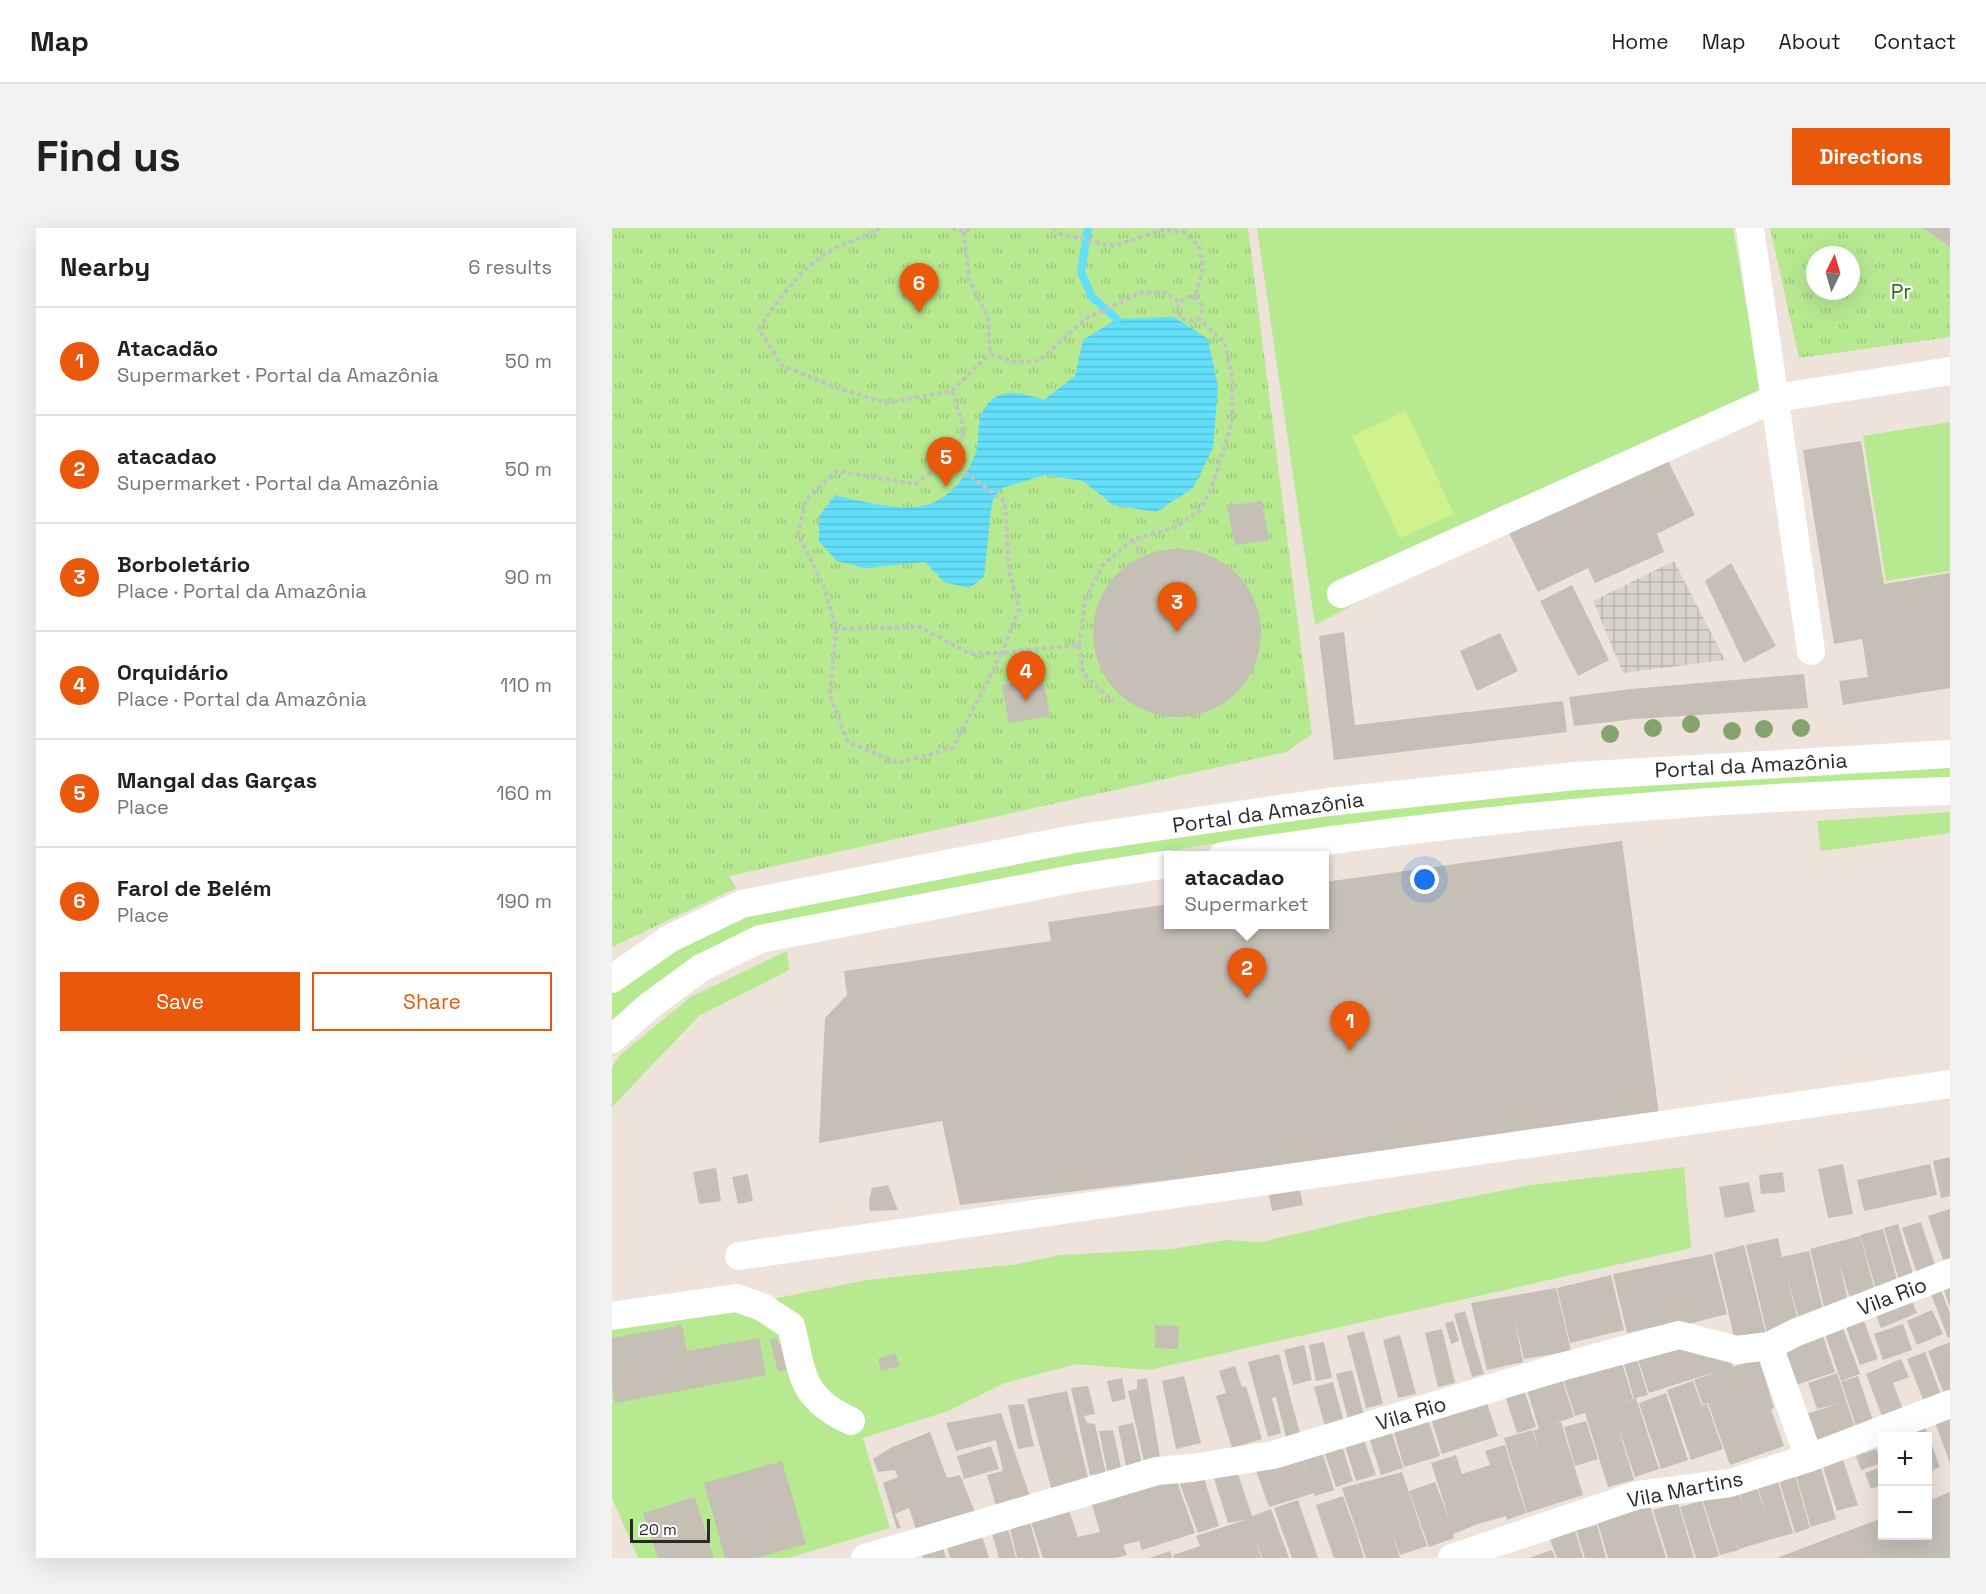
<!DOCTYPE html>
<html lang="en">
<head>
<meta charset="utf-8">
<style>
  :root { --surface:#fff; --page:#f2f2f2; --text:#202124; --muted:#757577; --line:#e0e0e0; --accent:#ea580c }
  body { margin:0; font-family:"Space Grotesk",sans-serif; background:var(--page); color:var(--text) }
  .controls { position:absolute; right:18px; bottom:18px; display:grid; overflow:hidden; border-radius:0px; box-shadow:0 6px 24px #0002 }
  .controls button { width:54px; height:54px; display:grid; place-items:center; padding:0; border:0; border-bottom:2px solid var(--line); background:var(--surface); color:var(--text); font:30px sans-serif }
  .compass { position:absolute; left:1194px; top:18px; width:54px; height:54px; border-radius:50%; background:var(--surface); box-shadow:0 6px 24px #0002; rotate:5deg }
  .scale { position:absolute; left:18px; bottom:15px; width:80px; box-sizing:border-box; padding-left:6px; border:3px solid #2a2a2a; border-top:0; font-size:16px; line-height:21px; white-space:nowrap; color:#2a2a2a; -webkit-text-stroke:4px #fff; paint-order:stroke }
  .you { position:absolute; left:813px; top:652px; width:21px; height:21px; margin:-15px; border:4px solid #fff; border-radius:50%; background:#1a73e8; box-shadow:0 0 0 9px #1a73e833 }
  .badge { display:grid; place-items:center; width:39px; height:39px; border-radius:50%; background:var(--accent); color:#fff; font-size:20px; font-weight:700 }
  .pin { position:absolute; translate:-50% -50px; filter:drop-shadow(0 2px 3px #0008) }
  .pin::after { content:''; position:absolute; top:32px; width:21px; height:18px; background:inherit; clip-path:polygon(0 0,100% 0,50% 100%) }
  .popup { position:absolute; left:552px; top:623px; width:165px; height:78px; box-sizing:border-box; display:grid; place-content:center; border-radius:0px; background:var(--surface); filter:drop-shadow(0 2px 4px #0005); font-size:20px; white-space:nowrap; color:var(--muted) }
  .popup b { font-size:22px; color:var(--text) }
  .popup::after { content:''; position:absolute; left:50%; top:100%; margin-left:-12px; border:12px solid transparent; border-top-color:var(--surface) }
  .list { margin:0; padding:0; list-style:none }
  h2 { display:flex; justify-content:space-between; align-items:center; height:78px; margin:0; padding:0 24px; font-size:26px }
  h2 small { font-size:20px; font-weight:400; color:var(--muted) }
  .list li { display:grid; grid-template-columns:39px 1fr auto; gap:18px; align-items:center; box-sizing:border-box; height:108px; padding:0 24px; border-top:2px solid var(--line) }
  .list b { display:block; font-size:22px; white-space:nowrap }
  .list p { margin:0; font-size:20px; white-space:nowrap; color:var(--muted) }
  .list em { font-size:20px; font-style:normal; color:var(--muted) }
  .actions { display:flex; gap:12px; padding:18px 24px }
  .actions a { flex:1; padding:14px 0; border:2px solid var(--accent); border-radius:0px; text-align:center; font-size:21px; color:var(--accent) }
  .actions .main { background:var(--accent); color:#fff }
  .map { position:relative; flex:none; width:1338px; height:1330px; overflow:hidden; border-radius:0px }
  header { display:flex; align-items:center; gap:36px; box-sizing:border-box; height:84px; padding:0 30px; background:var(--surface); border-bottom:2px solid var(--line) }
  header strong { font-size:28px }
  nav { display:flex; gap:33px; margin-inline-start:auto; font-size:21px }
  .intro { display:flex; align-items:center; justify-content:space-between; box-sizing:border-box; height:144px; padding:0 36px }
  h1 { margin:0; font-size:42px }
  .button { padding:15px 27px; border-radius:0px; background:var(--accent); color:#fff; font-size:21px; font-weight:700 }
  main { display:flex; gap:36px; padding:0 36px }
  aside { flex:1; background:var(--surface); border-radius:0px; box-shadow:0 6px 24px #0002 }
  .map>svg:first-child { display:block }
  .grass { fill:#b7e991 }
  .park { fill:url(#park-tufts); fill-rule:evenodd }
  .pitch { fill:#d0f28c }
  .plaza { fill:url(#plaza-grid) }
  .water { fill:url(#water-rules) }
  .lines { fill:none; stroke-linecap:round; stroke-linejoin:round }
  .stream { stroke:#63dffa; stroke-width:8 }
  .building { fill:#c5bfb6 }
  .path { stroke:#c3c3c3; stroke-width:4; stroke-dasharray:4.5 3; stroke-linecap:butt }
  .minor { stroke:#fff; stroke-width:28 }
  .tree { fill:#84a36d }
  .labels { text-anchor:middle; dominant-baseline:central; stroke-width:4.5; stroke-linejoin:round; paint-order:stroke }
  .park-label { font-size:21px; fill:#2e6e13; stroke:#fff }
  .street-label { font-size:21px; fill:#2a2a2a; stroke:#fff }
</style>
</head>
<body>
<header>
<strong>Map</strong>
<nav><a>Home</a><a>Map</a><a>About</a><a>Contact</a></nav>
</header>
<div class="intro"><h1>Find us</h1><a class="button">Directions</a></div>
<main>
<aside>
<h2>Nearby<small>6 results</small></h2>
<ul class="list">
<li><span class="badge">1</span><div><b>Atacadão</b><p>Supermarket · Portal da Amazônia</p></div><em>50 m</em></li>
<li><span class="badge">2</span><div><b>atacadao</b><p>Supermarket · Portal da Amazônia</p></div><em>50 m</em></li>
<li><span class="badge">3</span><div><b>Borboletário</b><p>Place · Portal da Amazônia</p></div><em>90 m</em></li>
<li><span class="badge">4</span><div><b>Orquidário</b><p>Place · Portal da Amazônia</p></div><em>110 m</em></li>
<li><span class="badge">5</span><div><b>Mangal das Garças</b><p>Place</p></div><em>160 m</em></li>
<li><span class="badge">6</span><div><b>Farol de Belém</b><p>Place</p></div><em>190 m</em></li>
</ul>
<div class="actions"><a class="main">Save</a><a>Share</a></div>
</aside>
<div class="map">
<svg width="1338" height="1330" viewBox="0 0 1338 1330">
  <defs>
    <pattern id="park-tufts" width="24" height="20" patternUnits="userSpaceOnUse" patternTransform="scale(1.5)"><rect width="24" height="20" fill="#b7e991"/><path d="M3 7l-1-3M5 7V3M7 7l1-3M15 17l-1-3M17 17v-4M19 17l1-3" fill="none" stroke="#9ec87d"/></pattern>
    <pattern id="plaza-grid" width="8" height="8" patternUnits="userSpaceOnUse" patternTransform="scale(1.5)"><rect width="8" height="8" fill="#d9d3cd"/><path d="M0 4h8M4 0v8" fill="none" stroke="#bab5b0"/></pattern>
    <pattern id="water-rules" width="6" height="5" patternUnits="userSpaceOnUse" patternTransform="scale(1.5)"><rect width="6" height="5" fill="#63dffa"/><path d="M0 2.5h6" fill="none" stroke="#56c0d6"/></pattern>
  </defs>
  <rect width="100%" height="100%" fill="#ede3da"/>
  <path class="grass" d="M645 0H1121L1149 164 703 397Z
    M1338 194V343L1274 353 1251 208Z
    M1338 538V549L1136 561 741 596 511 629 169 694 0 795V759L129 682 445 620 936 562Z
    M1338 584V605L1209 623 1205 593Z
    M175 723 177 742 87 788 0 879V839L8 827 80 768Z
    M1072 939 1079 1020 537 1142 464 1136 393 1155 336 1183 251 1210 278 1300 176 1330H26L0 1270V1092L130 1077 255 1052 406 1036 448 1027 560 1021 614 1012 649 1014 755 989 919 957Z"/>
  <path class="park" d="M0 0H636L700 506 674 524 117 648 124 660 0 719Z
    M1158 0H1338V109L1187 130ZM1203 27H1239V63H1203Z"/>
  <path class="pitch" d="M794 183 842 286 788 310 740 208Z"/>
  <path class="plaza" d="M1062 333 1113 432 1011 445 981 373Z"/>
  <path class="water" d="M562 89 596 111 606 158 601 220 581 260 544 284 501 277 471 253 433 247 390 260 380 274 372 349 357 360 332 354 313 334 252 340 225 333 207 314V288L223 267C247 273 287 283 311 278 337 272 355 249 364 224 368 212 364 194 371 183 385 157 410 165 432 172L463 148 471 112 505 91Z"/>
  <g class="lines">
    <path class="stream" d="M476 0 469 44 480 69 505 91"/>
  </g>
  <path class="building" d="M1311 0H1338V19Z
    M1249 213 1272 356 1338 345V460L1231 477 1227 453 1256 449 1250 411 1222 416 1191 222Z
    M1052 225 1083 287 1045 306 1052 324 983 355 976 340 926 364 895 301Z
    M650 273 657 312 623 317 615 278Z
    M481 405a84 84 0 1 1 168 0a84 84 0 1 1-168 0Z
    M1119 335 1164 418 1132 435 1093 353Z
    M960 357 997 432 966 448 928 373Z
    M732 404 743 497 951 473 955 504 722 532 707 408Z
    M888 405 906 443 865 463 848 423Z
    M1192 446 1196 480 1023 491 962 498 957 469 1019 461Z
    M431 450 438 488 397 495 390 457Z
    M1010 613 1047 886 831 919 348 977 330 893 207 915 213 790 235 767 232 743 439 713 436 694 557 676V696H713V654Z
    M1338 929V968L1329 970 1321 933Z
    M1231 936 1241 986 1216 990 1206 941Z
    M1318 936 1325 967 1252 983 1245 952Z
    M104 940 109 973 87 976 81 944Z
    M1171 944 1173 964 1149 966 1147 947Z
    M136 946 141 973 126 976 120 949Z
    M1137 954 1143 984 1113 990 1107 959Z
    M276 957 286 982 258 983 257 972 260 960Z
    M687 957 691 977 660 983 656 963Z
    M1338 981V1030L1331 1032 1316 988Z
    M1309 994 1324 1040 1305 1046 1290 1000Z
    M1286 996 1303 1052 1288 1056 1272 1000Z
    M1271 1001 1287 1059 1265 1065 1248 1007Z
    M1248 1008 1264 1067 1239 1074 1227 1035 1237 1077 1213 1083 1198 1021Z
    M1166 1010 1170 1029 1197 1023 1212 1086 1187 1092 1173 1041 1187 1097 1155 1105 1134 1017Z
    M1132 1017 1155 1110 1124 1117 1102 1025Z
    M1100 1026 1115 1086 1065 1099 1063 1094 1015 1105 1001 1046Z
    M999 1047 1012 1102 958 1115 945 1060Z
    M1338 1054V1079L1330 1057Z
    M944 1060 959 1123 912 1131 902 1090 911 1134 875 1142 859 1075Z
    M1329 1062 1338 1086V1109L1336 1110 1319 1066Z
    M1300 1073 1305 1085 1269 1100 1264 1087Z
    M1320 1082 1331 1106 1305 1117 1295 1093Z
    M853 1083 872 1146 860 1149 842 1086Z
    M841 1093 847 1113 839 1116 833 1095Z
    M1252 1093 1266 1131 1248 1137 1234 1099Z
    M1291 1096 1300 1122 1271 1132 1262 1106Z
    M70 1097 75 1123 147 1110 154 1147 3 1175 0 1158V1110Z
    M543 1097 567 1098 566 1121 543 1120Z
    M1231 1100 1248 1146 1229 1153 1213 1106Z
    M830 1101 843 1155 826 1159 813 1105Z
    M752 1103 771 1176 754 1180 735 1108Z
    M788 1107 804 1166 786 1170 771 1112Z
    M1211 1108 1223 1144 1181 1158 1169 1123Z
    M165 1110 167 1116 177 1114 184 1140 166 1144 158 1112Z
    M712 1114 720 1150 704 1153 697 1117Z
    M1338 1114V1167L1333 1169 1316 1123Z
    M1056 1115 1115 1121 1121 1139 1147 1130 1162 1180 1159 1181 1172 1218 1118 1237 1096 1175 1091 1177 1082 1152 1106 1143 1037 1165 1024 1125Z
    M692 1117 700 1152 681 1157 672 1122Z
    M1313 1124 1330 1169 1313 1176 1295 1131Z
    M283 1125 288 1138 269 1143 266 1131Z
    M1023 1125 1036 1167 1024 1170 1047 1241 1023 1249 1004 1192 1022 1252 996 1259 973 1185 963 1188 949 1144 1008 1129 1021 1171 999 1179 1022 1171 1010 1129Z
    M667 1126 688 1206 674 1209 664 1169 660 1170 669 1205 656 1209 636 1134Z
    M1289 1131 1297 1149 1281 1155 1294 1189 1273 1196 1254 1146Z
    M623 1138 630 1159 634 1158 650 1211 620 1220 604 1168 614 1165 607 1143Z
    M740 1142 752 1187 736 1190 724 1146Z
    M948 1144 962 1189 940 1196 949 1194 971 1267 915 1285 892 1210 920 1202 928 1224 921 1202 927 1201 913 1155Z
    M1225 1145 1245 1206 1203 1220 1192 1187 1228 1175 1205 1181 1196 1155Z
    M572 1148 589 1215 564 1221 550 1153Z
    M1246 1148 1264 1201 1247 1207 1229 1154Z
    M510 1150 514 1171 500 1174 495 1153Z
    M535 1150 549 1236 533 1238 516 1163 525 1161V1152Z
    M1081 1153 1090 1178 1095 1176 1111 1221 1079 1232 1055 1162Z
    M721 1154 732 1194 713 1199 702 1159Z
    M476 1158 483 1186 472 1188 475 1195 483 1196 494 1246 478 1247 459 1160Z
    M911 1158 924 1199 905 1205 892 1164Z
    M455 1163 477 1254 440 1263 415 1171Z
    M1054 1165 1076 1232 1049 1241 1027 1175Z
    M874 1172 886 1208 830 1226 819 1190Z
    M412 1176 422 1218 406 1221 396 1177Z
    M389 1185 419 1271 385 1281 375 1247 391 1243 384 1212 344 1223 334 1195Z
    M814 1185 828 1228 792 1239 780 1197Z
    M1338 1185V1235L1322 1191Z
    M1310 1191 1328 1239 1316 1244V1208H1294L1290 1198Z
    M974 1193 986 1231 963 1238 952 1199Z
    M521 1195 531 1241 515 1243 506 1198Z
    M778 1199 791 1240 769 1247 756 1206Z
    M501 1202 510 1245 496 1247 487 1203Z
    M318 1204 335 1250 348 1247 363 1284 304 1301 297 1280 283 1286 289 1300 285 1301 271 1255 286 1249 283 1242 266 1244 261 1231 280 1219Z
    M751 1209 764 1247 744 1253 732 1215Z
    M729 1215 741 1253 724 1259 711 1220Z
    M893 1217 914 1285 895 1292 894 1288 866 1296 841 1306 842 1310 817 1319 797 1263 823 1254 838 1294 819 1235 844 1227 850 1246 878 1237 873 1223Z
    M379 1218 387 1241 352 1251 345 1228Z
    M1264 1221 1269 1235 1249 1242 1244 1228Z
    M710 1223 722 1262 703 1268 702 1265 657 1279 644 1242 690 1228 696 1249 691 1229Z
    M1231 1232 1246 1277 1225 1283 1211 1239Z
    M170 1233 194 1316 145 1330H113L92 1255Z
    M1270 1239V1257L1259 1261 1253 1245Z
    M624 1240 640 1288 659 1281 677 1330H650L643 1311 649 1330H562L561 1327 588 1318 584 1308 636 1291 616 1295 601 1247Z
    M1209 1240 1224 1291 1199 1299 1184 1248Z
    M790 1244 815 1318 788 1327 779 1302 788 1330H754L730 1260Z
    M562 1245 583 1305 530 1322 527 1313 511 1317 515 1327 503 1330H431L417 1288 455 1276 466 1309 488 1304 478 1270Z
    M1183 1247 1198 1300 1183 1305 1167 1252Z
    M592 1250 607 1298 586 1305 568 1256Z
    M1165 1250 1181 1305 1127 1321 1112 1274 1127 1322 1108 1327 1091 1273 1126 1262 1132 1279 1127 1262 1144 1257 1155 1290 1145 1257Z
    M1338 1264V1330H1165L1270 1290V1308H1316V1273Z
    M731 1268 744 1304 752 1330H722L716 1313 704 1277Z
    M83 1269 102 1330H46L31 1285Z
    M686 1272 706 1330H680L662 1280Z
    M1090 1273 1107 1328 1100 1330H1084L1068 1279Z
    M1037 1274 1054 1330H996L984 1289Z
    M1066 1275 1082 1330H1056L1041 1282Z
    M417 1291 428 1330H405L397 1296Z
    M985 1297 994 1330H973L964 1302Z
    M396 1301 404 1330H387L380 1305Z
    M963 1303 971 1330H945L938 1311Z
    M370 1308 377 1330H338L335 1319Z
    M331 1320 334 1330H311L310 1326Z
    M940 1322 943 1330H917Z
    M558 1323 560 1330H537Z"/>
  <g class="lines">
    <path class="path" d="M268 0C250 11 226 16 210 28 183 47 165 74 147 101L169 137 228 161 274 175 340 163 353 203 337 232 303 256 225 243 194 272 186 306 213 361 224 401 308 399 358 426 390 425 407 381 397 343 393 274 337 232
      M340 0 352 4 361 0
      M441 0 449 6 502 18 550 2 572 4 587 18 591 40 583 70
      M352 4 357 52 376 89 378 126 403 134 427 133 473 91 528 65 553 64 567 74
      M566 81a12 12 0 1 1 24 0a12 12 0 1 1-24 0Z
      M340 163 378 126
      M520 312 531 326
      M224 401 218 468 236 514 286 535 341 520 390 425 467 417 471 445 501 474
      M467 417 473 372 490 338 520 312 564 299 587 283 599 262 620 195V150L613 115 586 90"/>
    <path class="minor" d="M1138 0 1199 423
      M729 366 1164 170 1338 143
      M610 628C849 591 1097 569 1338 563
      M0 751 57 711 130 676 462 611 716 574 963 548 1338 526
      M0 811 37 778 89 740 148 711 466 650 557 636
      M127 1028 1338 856
      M0 1088 124 1070 150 1079 179 1098C191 1146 188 1170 239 1193
      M1157 1118 1197 1230
      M253 1330 545 1243 580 1240 661 1227 949 1139 1067 1107 1125 1122 1157 1118 1185 1104 1338 1045
      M840 1330 1026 1267 1118 1255 1197 1230 1338 1176"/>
  </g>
  <g class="tree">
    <circle cx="1079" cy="496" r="9"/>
    <circle cx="1041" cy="500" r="9"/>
    <circle cx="1189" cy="500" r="9"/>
    <circle cx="1152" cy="501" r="9"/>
    <circle cx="1120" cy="503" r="9"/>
    <circle cx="998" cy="506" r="9"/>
  </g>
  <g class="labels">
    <g class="park-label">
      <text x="1289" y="63">Pr</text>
    </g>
    <g class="street-label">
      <text transform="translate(1139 537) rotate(-3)">Portal da Amazônia</text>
      <text transform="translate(656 584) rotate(-8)">Portal da Amazônia</text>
      <text transform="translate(1280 1068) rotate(-21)">Vila Rio</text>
      <text transform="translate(799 1185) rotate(-17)">Vila Rio</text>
      <text transform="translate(1073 1261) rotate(-11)">Vila Martins</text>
    </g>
  </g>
</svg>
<div class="controls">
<button>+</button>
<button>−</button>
</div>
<svg class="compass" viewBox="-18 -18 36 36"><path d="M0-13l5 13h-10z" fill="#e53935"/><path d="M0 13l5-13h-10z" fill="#757577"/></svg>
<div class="scale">20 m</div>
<div class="you"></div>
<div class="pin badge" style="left:738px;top:823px">1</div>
<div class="pin badge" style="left:635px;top:770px">2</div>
<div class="popup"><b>atacadao</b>Supermarket</div>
<div class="pin badge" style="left:565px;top:404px">3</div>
<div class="pin badge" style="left:414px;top:473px">4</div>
<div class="pin badge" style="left:334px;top:259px">5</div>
<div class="pin badge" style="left:307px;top:85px">6</div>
</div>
</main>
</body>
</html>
